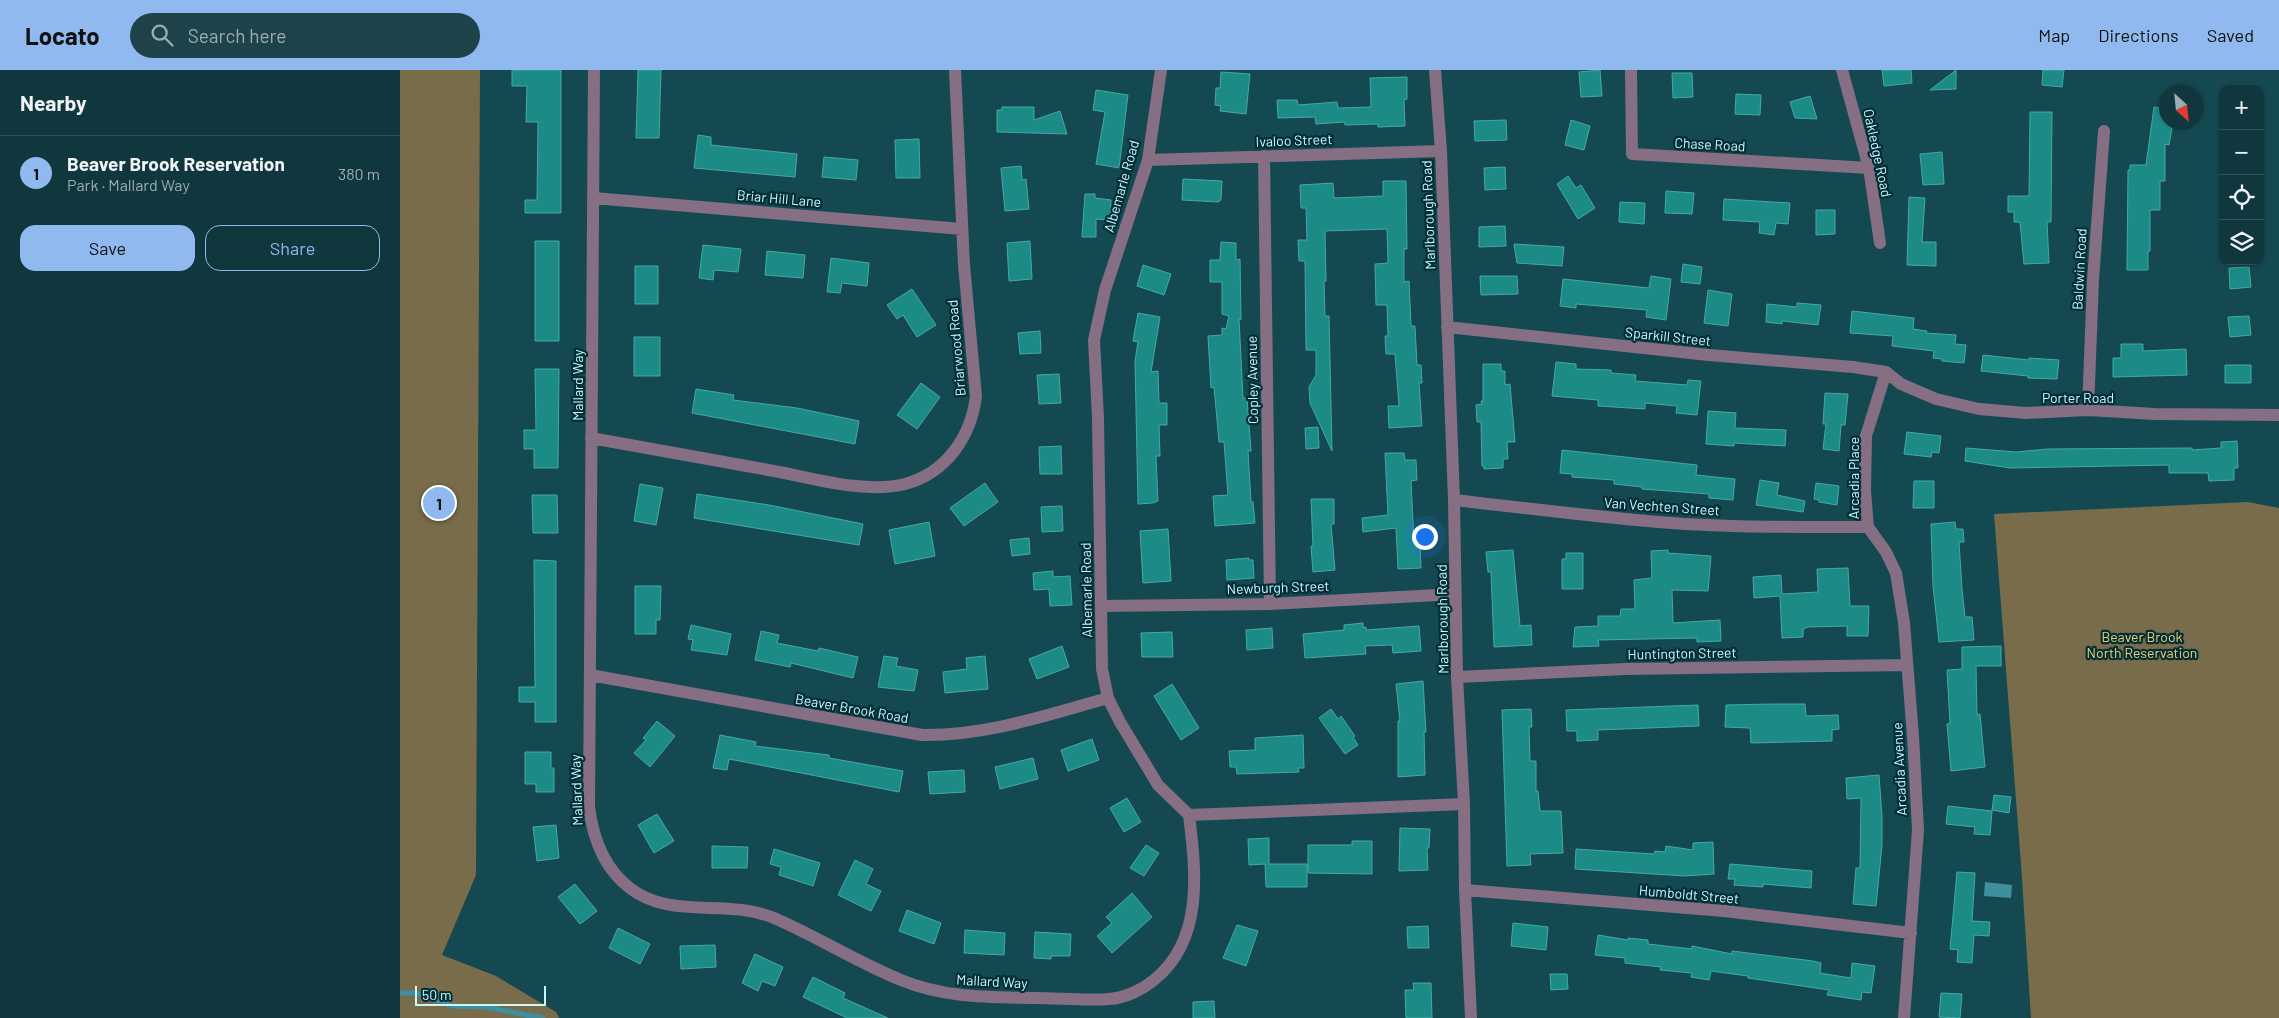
<!DOCTYPE html>
<html lang="en">
<head>
<meta charset="utf-8">
<style>
  :root { --surface:#10373e; --page:#1e4249; --text:#f1f3f6; --muted:#9cacb0; --line:#305158; --accent:#90b9f0 }
  body { margin:0; font-family:Barlow,sans-serif; background:var(--page); color:var(--text) }
  .controls { position:absolute; right:15px; top:15px; display:grid; overflow:hidden; border-radius:10px; box-shadow:0 1px 4px #0004 }
  .controls button { width:45px; height:45px; display:grid; place-items:center; padding:0; border:0; border-bottom:1px solid var(--line); background:var(--surface); color:var(--text); font:25px sans-serif }
  .compass { position:absolute; left:1759px; top:15px; width:45px; height:45px; border-radius:50%; background:var(--surface); box-shadow:0 1px 4px #0004; rotate:153deg }
  .scale { position:absolute; left:15px; bottom:12px; width:131px; box-sizing:border-box; padding-left:5px; border:2px solid #caf6fe; border-top:0; font-size:14px; line-height:18px; white-space:nowrap; color:#caf6fe; -webkit-text-stroke:4px #022e35; paint-order:stroke }
  .you { position:absolute; left:1024px; top:466px; width:18px; height:18px; margin:-12px; border:4px solid #fff; border-radius:50%; background:#1a73e8; box-shadow:0 0 0 8px #1a73e833 }
  .badge { display:grid; place-items:center; width:32px; height:32px; border-radius:50%; background:var(--accent); color:#111; font-size:16px; font-weight:700 }
  .pin { position:absolute; translate:-50% -50%; border:2px solid #fff; box-shadow:0 1px 5px #0006 }
  .list { margin:0; padding:0; list-style:none }
  h2 { display:flex; justify-content:space-between; align-items:center; height:65px; margin:0; padding:0 20px; font-size:21px }
  h2 small { font-size:16px; font-weight:400; color:var(--muted) }
  .list li { display:grid; grid-template-columns:32px 1fr auto; gap:15px; align-items:center; box-sizing:border-box; height:75px; padding:0 20px; border-top:1px solid var(--line) }
  .list b { display:block; font-size:19px; white-space:nowrap }
  .list p { margin:0; font-size:16px; white-space:nowrap; color:var(--muted) }
  .list em { font-size:16px; font-style:normal; color:var(--muted) }
  .actions { display:flex; gap:10px; padding:15px 20px }
  .actions a { flex:1; padding:11px 0; border:1px solid var(--accent); border-radius:15px; text-align:center; font-size:18px; color:var(--accent) }
  .actions .main { background:var(--accent); color:#111 }
  .icon { flex:none; width:28px; height:28px; fill:none; stroke:currentColor; stroke-width:2; stroke-linecap:round; stroke-linejoin:round }
  .map { position:relative; flex:none; width:1879px; height:948px; overflow:hidden }
  header { display:flex; align-items:center; gap:30px; box-sizing:border-box; height:70px; padding:0 25px; background:var(--accent); color:#111 }
  header strong { font-size:24px }
  nav { display:flex; gap:28px; margin-inline-start:auto; font-size:18px }
  .search { width:350px; height:45px; background:var(--page); display:flex; align-items:center; gap:12px; box-sizing:border-box; padding:0 18px; border-radius:28px; color:var(--muted); font-size:19px }
  main { display:flex }
  aside { flex:1; background:var(--surface) }
  .map>svg:first-child { display:block }
  .green { fill:#786c4a }
  .water { fill:#3e909e }
  .lines { fill:none; stroke-linecap:round; stroke-linejoin:round }
  .stream { stroke:#3e909e; stroke-width:5 }
  .building { fill:#1c8b86; stroke:#45a9a4 }
  .minor { stroke:#866e83; stroke-width:12 }
  .labels { text-anchor:middle; dominant-baseline:central; stroke-width:4.5; stroke-linejoin:round; paint-order:stroke }
  .street-label { font-size:14px; fill:#caf6fe; stroke:#022e35 }
  .park-label { font-size:14px; fill:#edcf78; stroke:#022e35 }
</style>
</head>
<body>
<header>
<strong>Locato</strong>
<div class="search"><svg class="icon" aria-label="search" viewBox="0 0 24 24"><circle cx="10" cy="10" r="6"/><path d="M15 15l6 6"/></svg>Search here</div>
<nav><a>Map</a><a>Directions</a><a>Saved</a></nav>
</header>
<main>
<aside>
<h2>Nearby<small></small></h2>
<ul class="list">
<li><span class="badge">1</span><div><b>Beaver Brook Reservation</b><p>Park · Mallard Way</p></div><em>380 m</em></li>
</ul>
<div class="actions"><a class="main">Save</a><a>Share</a></div>
</aside>
<div class="map">
<svg width="1879" height="948" viewBox="0 0 1879 948">
  <rect width="100%" height="100%" fill="#154952"/>
  <path class="green" d="M0 0H80L76 805 42 885 96 906 156 942 159 948H0Z
    M1848 432 1879 438V948H1631L1621 794 1594 444Z"/>
  <path class="water" d="M1585 812 1612 815 1611 828 1584 826Z"/>
  <g class="lines">
    <path class="stream" d="M0 923H16L52 936 85 937 143 948"/>
  </g>
  <path class="building" d="M112 0H161V143H125V130H137L138 52H126L127 16H112Z
    M238 0H261L259 68H236Z
    M1200 0 1202 26 1181 27 1179 2Z
    M1482 0H1511L1512 13 1484 16Z
    M1556 0V19L1530 20Z
    M1643 0H1664L1662 17 1642 15Z
    M821 2 850 4 846 44 820 41 821 36 815 35 816 18H820Z
    M1272 3H1292L1293 27 1273 28Z
    M1007 7V29L1004 30 1005 56 978 57V54L945 55V52L916 54 915 47 878 48 877 30H897L898 35 937 32 938 38 971 37 970 8Z
    M696 20 728 25 719 98 696 94 705 42 693 40Z
    M1336 24 1361 25 1360 45 1335 44Z
    M1410 26 1417 49 1395 48 1390 32Z
    M602 37H634V50L660 41 667 64 597 62V40H602Z
    M1754 37 1766 39V52H1773L1769 75 1765 74V111H1760V140H1750V181H1748V200H1727L1728 100H1730V95H1746Z
    M1630 42H1652L1651 152H1647L1649 193 1624 194 1620 152H1614V142H1608V126H1629Z
    M1106 50 1107 70 1075 71 1074 51Z
    M1171 50 1190 56 1184 80 1165 75Z
    M298 65 311 67V75L397 84 395 107 294 98Z
    M519 69 520 108H496L495 70Z
    M1542 82 1544 114 1523 115 1520 84Z
    M424 87 458 90 456 110 422 107Z
    M621 96 622 110 626 109 629 139 605 141 601 98Z
    M1105 97 1106 119 1085 120 1084 98Z
    M1168 106 1176 118 1181 115 1195 138 1178 149 1157 114Z
    M783 109 822 111 821 130 818 132 782 130Z
    M983 111H1006L1007 179H1004V212L1009 211 1011 256H1015L1017 295H1021L1022 313H1019L1022 356 989 358 988 336H999L995 284H986L985 266H988L987 235H976L975 194 988 193 987 159 925 161 926 211H924L925 246H929L932 381 910 333 909 317 916 305V280H906L905 191H899L898 170H907L906 138H901L900 115 933 113 934 128 983 126Z
    M1266 121 1294 123 1292 144 1265 143Z
    M685 124H695V128L711 130 710 150 696 149V167H682Z
    M1509 127 1525 128 1522 172H1536V196L1507 195Z
    M1324 129 1390 133 1388 154 1376 153 1374 165 1359 163 1360 152 1323 150Z
    M1220 132 1245 133 1244 154 1219 152Z
    M1416 140H1435V164L1416 165Z
    M1105 156 1106 176 1079 177V157Z
    M135 171H159V271H135Z
    M630 171 632 209 609 211 607 173Z
    M821 172 836 173V190L840 189 841 250 839 249 843 328H847L851 381H848L851 432H853L855 453 815 456 813 426 828 425 824 372H819L814 317 811 318 808 266 822 265V258L826 259 829 246 822 244V212H810V190H820Z
    M1114 174 1164 177 1162 196 1117 193Z
    M303 175 341 179 338 202 314 200 313 210 299 208Z
    M367 181 405 185 403 208 365 205Z
    M431 188 469 193 467 216 442 213 440 223 427 222Z
    M1283 194 1302 197 1300 214 1281 212Z
    M743 195 771 204 764 225 737 216Z
    M235 196H258V234H235Z
    M1849 197 1851 217 1830 219 1829 198Z
    M1080 206H1117L1118 224 1081 225Z
    M1251 206 1271 209 1266 250 1246 247 1247 240 1176 234V238L1160 236 1163 209 1249 218Z
    M512 219 536 255 517 267 503 245 497 249 487 235Z
    M1308 220 1332 224 1328 256 1304 253Z
    M1397 233 1421 235 1418 255 1382 251V254L1366 252 1367 234 1397 237Z
    M1452 241 1514 248 1513 259 1527 261 1526 263 1556 265 1555 274 1566 275 1564 293 1542 291V289L1533 288 1534 281 1492 276 1493 266 1450 263Z
    M738 243 760 247 751 302 758 301 759 333H767V355H759L760 386H756L758 431 753 433 738 434 735 291 738 272 733 271Z
    M1849 246 1851 265 1830 267 1828 247Z
    M640 261 641 283 620 284 618 263Z
    M234 267H260V306H234Z
    M1721 274H1743V281L1786 279 1787 305 1713 307V288H1721Z
    M1583 285 1629 290V288L1659 290 1657 309 1628 308V306L1581 301Z
    M1156 292 1176 294V299L1211 300V303L1236 305 1235 311 1287 315 1288 310 1301 311 1297 345 1276 343 1277 336 1245 333V339L1198 336V330L1152 326Z
    M1083 294H1101V301H1105V315L1110 314 1115 372H1107L1108 389H1103V398L1084 399V396H1082L1081 352H1077L1076 335 1082 334 1081 331H1083Z
    M1825 295H1851V313H1825Z
    M135 299H159L158 398H134V379H124V360H136Z
    M659 304 661 333 639 334 637 305Z
    M521 313 540 327 517 359 497 345Z
    M296 319 334 325 333 330 397 338 459 351 455 374 292 343Z
    M1425 323 1448 324 1445 355H1441L1439 381 1423 379 1426 354H1423Z
    M1308 341 1336 343 1335 358 1386 360 1385 376 1334 373V376L1306 374Z
    M918 357 919 378 906 379 905 358Z
    M1507 362 1541 366 1539 383 1532 382 1531 387 1504 384Z
    M1837 371 1838 398H1834V410L1809 411 1808 403H1769V395L1610 398 1565 391 1566 378 1616 382 1648 379 1792 378V380L1821 378V372Z
    M661 376 662 404H640L639 377Z
    M1162 380 1297 395 1296 405 1335 409 1333 430 1309 428V424L1242 419V417L1214 414V410L1172 407V404L1160 403Z
    M985 383H1004L1005 390H1016L1017 410 1011 411 1014 472 1020 471 1021 498 998 499 996 458 963 462 962 448 988 445Z
    M1360 410 1379 413 1377 425 1405 431 1403 442 1356 435Z
    M1514 411H1534V438H1513Z
    M585 413 598 432 564 456 550 438Z
    M1416 413 1439 416 1437 435 1419 432V430L1414 429Z
    M240 414 263 418 256 455 234 451Z
    M297 424 369 435 463 454 459 475 294 448Z
    M132 425H157L158 463H133Z
    M911 429H934V454H931L935 500 913 502 911 476H913Z
    M662 436 663 461 642 462 641 437Z
    M529 452 535 486 495 494 489 460Z
    M1555 452 1556 459H1563L1564 472H1559L1562 519 1565 547H1572L1574 570 1539 572 1533 516 1531 454Z
    M768 459 771 511 743 513 740 461Z
    M629 468 630 484 612 486 610 470Z
    M1113 480 1120 556 1131 555 1132 575 1094 577 1091 502H1088L1086 482Z
    M1268 480V483L1311 486 1308 521 1272 520 1273 553 1320 550 1321 571 1297 572V568L1198 570 1199 576 1173 577 1175 557 1198 556V546H1220L1221 539H1235L1234 510 1252 508 1251 481Z
    M1166 483H1183V519H1162V489H1166Z
    M849 488V490H853L854 508 827 510 826 490Z
    M134 490 156 491V652H135V632H119V617H135Z
    M1448 498 1450 536H1469L1468 566H1447V556L1408 557 1403 559V567L1382 568 1380 526 1354 528 1353 507 1381 505 1382 524 1418 522 1417 499Z
    M653 501V507L670 506 672 535 650 536 649 519 634 520 633 503Z
    M235 516H261L260 550H256V564H235Z
    M963 553V558L966 557V560L1019 556 1021 581 993 583 992 575 965 576 966 584 905 588 903 564 944 560V555Z
    M291 555 331 564 327 585 291 580 293 570 288 569Z
    M872 558 873 578 847 580 846 560Z
    M361 561 379 565 377 573 418 581 419 578 458 587 453 608 391 593 390 597 355 590Z
    M772 562 773 587H742L741 563Z
    M662 576 669 597 637 609 629 589Z
    M1601 576V596H1576L1577 645 1580 644 1585 697 1551 701 1547 654 1550 653 1547 600 1562 599V577Z
    M484 586 498 588 496 596 518 600 514 621 478 617Z
    M585 586 588 619 545 623 543 602 567 599 566 588Z
    M1023 611 1026 662H1024L1025 705 998 707V651H1000L996 614Z
    M772 614 799 658 781 670 754 626Z
    M1373 634H1405L1406 646 1438 645 1439 659 1432 660V671L1351 673 1350 658 1325 657 1326 635Z
    M1298 635 1299 656 1198 660V670L1177 671V661H1167L1166 640Z
    M931 639 938 649 941 646 955 666 953 667 958 675 945 684 919 648Z
    M1131 639 1132 657H1129L1130 691H1136V721H1138L1140 741H1161L1163 783 1130 784 1131 795 1107 796 1102 640Z
    M257 651 275 666 250 697 234 683 246 670 243 668Z
    M320 665 356 672 355 676 429 685V688L503 701 499 722 329 689 327 700 313 698Z
    M903 665 904 698H898L899 702 837 704 836 697H830L829 681 855 680V668Z
    M692 669 699 690 668 701 661 680Z
    M125 682H151V698H154V722H136V714H125Z
    M633 688 638 709 600 719 595 697Z
    M564 700 565 722 530 724 528 702Z
    M1479 705 1482 747V775L1476 836 1453 834 1456 798H1460L1461 728 1447 729 1446 708Z
    M1594 725 1611 727 1609 743 1592 740Z
    M727 728 741 752 724 762 710 738Z
    M1548 736 1592 741 1590 765 1574 764 1575 757 1546 754Z
    M257 744 274 771 254 783 238 755Z
    M156 755 159 788 137 791 133 757Z
    M1000 758 1030 759 1029 778H1027L1028 800 999 801Z
    M869 768V794H907V817H866L865 794 849 795 848 769Z
    M952 771H972V804L908 803V775H952Z
    M1313 772 1314 804 1285 806 1175 799 1176 779 1254 784 1255 781 1265 782 1266 776 1293 780V773Z
    M746 775 759 783 744 806 730 798Z
    M312 776 348 777 347 798H312Z
    M374 779 420 793 413 816 379 805 381 797 370 794Z
    M455 790 473 799 466 814 481 821 471 841 438 825Z
    M1330 794 1412 801 1411 818 1363 814V817L1334 815 1335 809H1328Z
    M1557 802 1575 803 1572 851 1590 852 1589 866 1574 865 1572 893 1557 892 1558 880 1550 879Z
    M175 814 197 841 180 854 158 827Z
    M732 823 752 847 712 883 697 866 712 853 706 847Z
    M507 840 541 853 534 874 499 861Z
    M1113 853 1148 857 1146 880 1111 876Z
    M837 855 858 861 846 896 823 888Z
    M1028 856 1029 878H1008L1007 857Z
    M218 858 250 874 240 894 209 878Z
    M565 860 605 863 604 885 564 883Z
    M635 862 671 864 670 886H651V889L634 888Z
    M1198 865 1228 870V868L1248 870V874L1292 879V876L1332 884V881L1413 891 1421 893 1420 903 1451 908 1452 893 1475 896 1471 923 1462 922 1461 930 1427 925 1429 920 1348 908V906L1311 901 1309 910 1291 907 1292 903 1260 900 1261 897 1225 893V888L1195 885Z
    M315 875 316 897 281 899 280 876Z
    M355 884 383 897 375 916 362 911 358 921 342 913Z
    M1150 904H1167L1168 919 1151 920Z
    M413 907 445 923 443 928 488 948H447L403 927Z
    M1013 913H1031L1032 948H1006L1005 920H1014Z
    M1541 923 1562 924 1560 948 1539 947Z
    M814 931 815 948H793V932Z"/>
  <g class="lines">
    <path class="minor" d="M194 0 189 737C193 769 204 799 231 819 273 850 326 828 374 848 418 867 457 892 501 910 544 928 589 927 635 928 659 928 685 931 709 929 725 928 742 920 754 910 804 870 796 802 789 745
      M761 0 748 90 705 220 694 270 698 348 702 599 708 628 720 652 758 715 789 745 1064 734
      M1035 0 1041 81 1054 430 1057 607 1064 734 1065 820 1071 948
      M1231 0 1232 84 1469 98
      M1442 0 1469 98 1480 173
      M864 86 870 534
      M748 90 1041 81
      M193 128 562 159
      M1047 257 1309 285 1453 297 1486 302 1501 314 1536 329 1579 339 1626 343 1688 340 1755 344 1879 345
      M1688 340 1693 210 1704 61
      M191 368C252 379 313 390 374 401 413 408 465 424 505 414 546 403 571 367 576 326L564 195 555 0
      M1054 430C1115 437 1175 444 1236 450 1313 458 1391 457 1468 457
      M1468 457 1486 482 1496 503 1504 553 1513 666 1518 760 1504 948
      M1468 457 1465 421 1466 366 1486 302
      M702 536 870 534 1056 524
      M190 605 522 665C586 666 647 645 708 628
      M1057 607 1225 599 1507 595
      M1065 820 1324 841 1511 863"/>
  </g>
  <g class="labels">
    <g class="street-label">
      <text transform="translate(894 70) rotate(-2)">Ivaloo Street</text>
      <text transform="translate(1310 74) rotate(3)">Chase Road</text>
      <text transform="translate(1478 83) rotate(78)">Oakledge Road</text>
      <text transform="translate(721 116) rotate(-74)">Albemarle Road</text>
      <text transform="translate(379 128) rotate(5)">Briar Hill Lane</text>
      <text transform="translate(1028 145) rotate(-92)">Marlborough Road</text>
      <text transform="translate(1679 199) rotate(-87)">Baldwin Road</text>
      <text transform="translate(1268 266) rotate(6)">Sparkill Street</text>
      <text transform="translate(556 278) rotate(-95)">Briarwood Road</text>
      <text transform="translate(852 310) rotate(-91)">Copley Avenue</text>
      <text transform="translate(177 315) rotate(-90)">Mallard Way</text>
      <text x="1678" y="327">Porter Road</text>
      <text transform="translate(1453 408) rotate(-90)">Arcadia Place</text>
      <text transform="translate(1262 436) rotate(4)">Van Vechten Street</text>
      <text transform="translate(878 517) rotate(-2)">Newburgh Street</text>
      <text transform="translate(686 520) rotate(-91)">Albemarle Road</text>
      <text transform="translate(1042 549) rotate(-91)">Marlborough Road</text>
      <text transform="translate(1282 583) rotate(-1)">Huntington Street</text>
      <text transform="translate(452 638) rotate(10)">Beaver Brook Road</text>
      <text transform="translate(1499 699) rotate(-93)">Arcadia Avenue</text>
      <text transform="translate(176 720) rotate(-92)">Mallard Way</text>
      <text transform="translate(1289 824) rotate(5)">Humboldt Street</text>
      <text transform="translate(592 911) rotate(3)">Mallard Way</text>
    </g>
    <g class="park-label">
      <text x="1742" y="566">Beaver Brook<tspan x="1742" dy="16">North Reservation</tspan></text>
    </g>
  </g>
</svg>
<div class="controls">
<button>+</button>
<button>−</button>
<button><svg class="icon" aria-label="locate" viewBox="0 0 24 24"><circle cx="12" cy="12" r="6"/><path d="M12 2v4M12 18v4M2 12h4M18 12h4"/></svg></button>
<button><svg class="icon" aria-label="layers" viewBox="0 0 24 24"><path d="M12 4l9 5-9 5-9-5zM3 14l9 5 9-5"/></svg></button>
</div>
<svg class="compass" viewBox="-18 -18 36 36"><path d="M0-13l5 13h-10z" fill="#e53935"/><path d="M0 13l5-13h-10z" fill="#9cacb0"/></svg>
<div class="scale">50 m</div>
<div class="you"></div>
<div class="pin badge" style="left:39px;top:433px">1</div>
</div>
</main>
</body>
</html>
